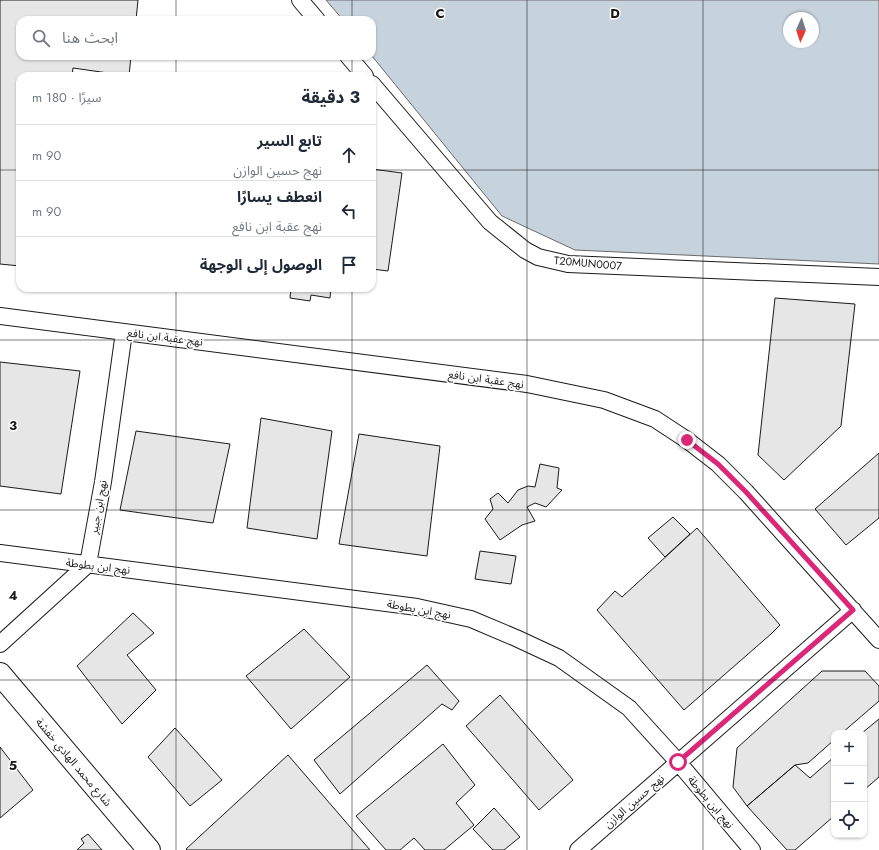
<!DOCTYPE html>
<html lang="ar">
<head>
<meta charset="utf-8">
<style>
  :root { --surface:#fff; --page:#f6f6f7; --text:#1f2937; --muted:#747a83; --line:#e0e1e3 }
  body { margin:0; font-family:Jost,"Noto Sans Arabic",sans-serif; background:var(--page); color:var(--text); direction:rtl }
  .controls { position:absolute; right:12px; bottom:12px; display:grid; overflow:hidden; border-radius:8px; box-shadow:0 1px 3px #0004 }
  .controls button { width:36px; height:36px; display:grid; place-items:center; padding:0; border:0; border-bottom:1px solid var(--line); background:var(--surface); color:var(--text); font:20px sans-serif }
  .compass { position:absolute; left:783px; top:12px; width:36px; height:36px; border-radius:50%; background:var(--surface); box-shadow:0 1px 3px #0004; rotate:183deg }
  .stop { position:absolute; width:12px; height:12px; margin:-9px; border:3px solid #db2777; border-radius:50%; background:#fff }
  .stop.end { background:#db2777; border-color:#fff; box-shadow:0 1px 4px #0008 }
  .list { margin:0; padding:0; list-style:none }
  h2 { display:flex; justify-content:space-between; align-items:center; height:52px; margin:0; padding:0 16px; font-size:17px }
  h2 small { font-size:13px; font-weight:400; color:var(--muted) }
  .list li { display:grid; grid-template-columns:26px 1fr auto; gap:12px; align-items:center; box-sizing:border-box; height:56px; padding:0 16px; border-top:1px solid var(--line) }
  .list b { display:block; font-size:15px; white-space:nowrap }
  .list p { margin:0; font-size:13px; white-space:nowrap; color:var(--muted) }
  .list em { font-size:13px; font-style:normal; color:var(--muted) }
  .icon { flex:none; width:22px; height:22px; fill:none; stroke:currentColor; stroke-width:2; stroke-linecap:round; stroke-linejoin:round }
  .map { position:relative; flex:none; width:879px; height:850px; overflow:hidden; direction:ltr }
  .search { position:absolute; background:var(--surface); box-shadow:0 1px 3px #0004; left:16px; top:16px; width:360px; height:44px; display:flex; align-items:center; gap:10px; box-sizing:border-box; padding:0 14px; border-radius:12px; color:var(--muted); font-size:15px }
  .panel { position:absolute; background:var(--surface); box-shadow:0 1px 3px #0004; left:16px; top:72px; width:360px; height:220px; border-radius:12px; direction:rtl }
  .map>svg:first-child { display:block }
  .water { fill:#c6d2dc; stroke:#6a6a6a; fill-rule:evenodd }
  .building { fill:#e6e6e6; stroke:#1a1a1a }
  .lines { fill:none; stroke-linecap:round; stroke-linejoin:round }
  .street-casing { stroke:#1a1a1a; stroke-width:18 }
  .secondary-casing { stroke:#1a1a1a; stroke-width:24 }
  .street { stroke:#fff; stroke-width:16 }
  .secondary { stroke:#fff; stroke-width:22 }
  .route { stroke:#db2777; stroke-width:5 }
  .grid { fill:none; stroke:#1a1a1a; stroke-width:1; stroke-opacity:0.55 }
  .labels { text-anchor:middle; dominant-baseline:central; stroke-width:3; stroke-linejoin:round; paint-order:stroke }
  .street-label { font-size:11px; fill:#1a1a1a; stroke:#fff }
  .grid-label { font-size:13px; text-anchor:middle; font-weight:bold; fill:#1a1a1a; stroke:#fff; stroke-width:3; stroke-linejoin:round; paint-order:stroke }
</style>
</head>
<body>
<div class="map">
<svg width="879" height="850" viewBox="0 0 879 850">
  <rect width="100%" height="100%" fill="#fff"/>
  <path class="water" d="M326 0H879V264L575 250 502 216 372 56V20H343ZM789 18H813V42H789Z"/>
  <path class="building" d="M0 0H138L136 20H20V56H131L129 76 73 68 72 76H20V266L0 264Z
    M372 169 402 173 388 271 372 269Z
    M291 288H331L330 298 311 295 310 301 290 298Z
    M775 298 855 304 841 426 784 480 758 455Z
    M0 362 80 371 61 494 0 486Z
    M261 418 332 431 317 539 247 528Z
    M136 431 230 444 213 523 120 510Z
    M359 434 440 446 427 556 339 544Z
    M879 453V518L846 545 815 509Z
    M540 464 559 468 557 488 562 490 546 507 535 503 527 507 535 521 522 525 500 540 485 519 493 509 490 499 498 493 508 503 518 490 528 486 535 487Z
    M673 517 690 534 665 557 648 538Z
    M697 528 780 625 771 634 684 710 597 610 615 591 622 597Z
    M480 551 516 556 511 584 475 579Z
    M133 613 154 633 127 655 156 690 122 724 77 666Z
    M304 629 350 677 291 729 246 676Z
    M427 665 459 701 452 710 442 704 340 794 314 760Z
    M822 671H865L879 686V701L842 733H834V740L808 763 795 765 747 806 733 787 737 748Z
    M500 695 573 780 539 810 466 726Z
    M879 719V777L864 790V733H862Z
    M175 728 222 780 190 806 148 757Z
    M443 744 475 785 456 803 474 825 444 850H425L414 838 400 850H386L356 816Z
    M0 747 33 790 0 818Z
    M288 755 370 850H187L186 849Z
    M834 757V816L795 850H787L747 806 795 765 810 778Z
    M494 808 520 837 504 850H493L473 829Z
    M88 834 102 850H77L84 843 81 839Z"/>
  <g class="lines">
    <defs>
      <path id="street" d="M300 0 317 20
        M348 56 365 76
        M372 84 490 222 525 250 538 257 568 264 879 277
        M0 316 527 384 604 400 655 419 687 440 718 464 746 492 879 640
        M0 553 417 607 471 619 516 638 559 658 629 708 678 762 752 850
        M0 644 88 564 103 482 124 332
        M578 850 853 610"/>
      <path id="secondary" d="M0 674 149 850"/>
    </defs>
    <use href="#street" class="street-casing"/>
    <use href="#secondary" class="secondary-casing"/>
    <use href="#street" class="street"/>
    <use href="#secondary" class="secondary"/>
  </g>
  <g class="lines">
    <path class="route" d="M678 762 853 610 746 492 718 464 687 440"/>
  </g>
  <path class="grid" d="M176 0V20M352 0V20M527 0V850M703 0V850M176 56V76M352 56V76M0 170H20M372 170H879M176 288V850M352 288V850M0 340H879M0 510H879M0 680H879"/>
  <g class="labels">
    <g class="street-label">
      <text transform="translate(588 263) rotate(5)">T20MUN0007</text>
      <text transform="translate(165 337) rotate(7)">نهج عقبة ابن نافع</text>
      <text transform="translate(486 379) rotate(8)">نهج عقبة ابن نافع</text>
      <text transform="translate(98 507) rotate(-80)">نهج ابن جبير</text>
      <text transform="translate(98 566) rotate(7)">نهج ابن بطوطة</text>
      <text transform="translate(419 609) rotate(10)">نهج ابن بطوطة</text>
      <text transform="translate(74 762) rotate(50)">شارع محمد الهادي خفشة</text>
      <text transform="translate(634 801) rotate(-41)">نهج حسين الوازن</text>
      <text transform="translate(711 802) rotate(50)">نهج ابن بطوطة</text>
    </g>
  </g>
  <g class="grid-label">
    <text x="440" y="18">C</text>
    <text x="615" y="18">D</text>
    <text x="13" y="430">3</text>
    <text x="13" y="600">4</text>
    <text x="13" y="770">5</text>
  </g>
</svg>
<div class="controls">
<button>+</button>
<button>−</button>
<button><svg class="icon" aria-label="locate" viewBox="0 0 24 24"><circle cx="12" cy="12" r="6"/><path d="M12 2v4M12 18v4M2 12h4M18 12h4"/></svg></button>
</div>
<svg class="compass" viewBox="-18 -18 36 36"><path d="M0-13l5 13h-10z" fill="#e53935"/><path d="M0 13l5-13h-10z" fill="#747a83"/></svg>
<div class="stop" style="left:678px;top:762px"></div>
<div class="stop end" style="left:687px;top:440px"></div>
<div class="search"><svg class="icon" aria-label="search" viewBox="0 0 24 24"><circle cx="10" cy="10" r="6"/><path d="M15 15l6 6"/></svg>ابحث هنا</div>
<section class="panel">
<h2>3 دقيقة<small>سيرًا · 180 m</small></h2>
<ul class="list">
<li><svg class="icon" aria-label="ahead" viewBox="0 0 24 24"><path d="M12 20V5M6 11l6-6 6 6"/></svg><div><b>تابع السير</b><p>نهج حسين الوازن</p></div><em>90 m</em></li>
<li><svg class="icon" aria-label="left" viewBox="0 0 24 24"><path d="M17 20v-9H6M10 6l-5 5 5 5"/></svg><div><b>انعطف يسارًا</b><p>نهج عقبة ابن نافع</p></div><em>90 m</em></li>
<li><svg class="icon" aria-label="arrive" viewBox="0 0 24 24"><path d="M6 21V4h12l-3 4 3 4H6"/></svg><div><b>الوصول إلى الوجهة</b></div></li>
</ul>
</section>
</div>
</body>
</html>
